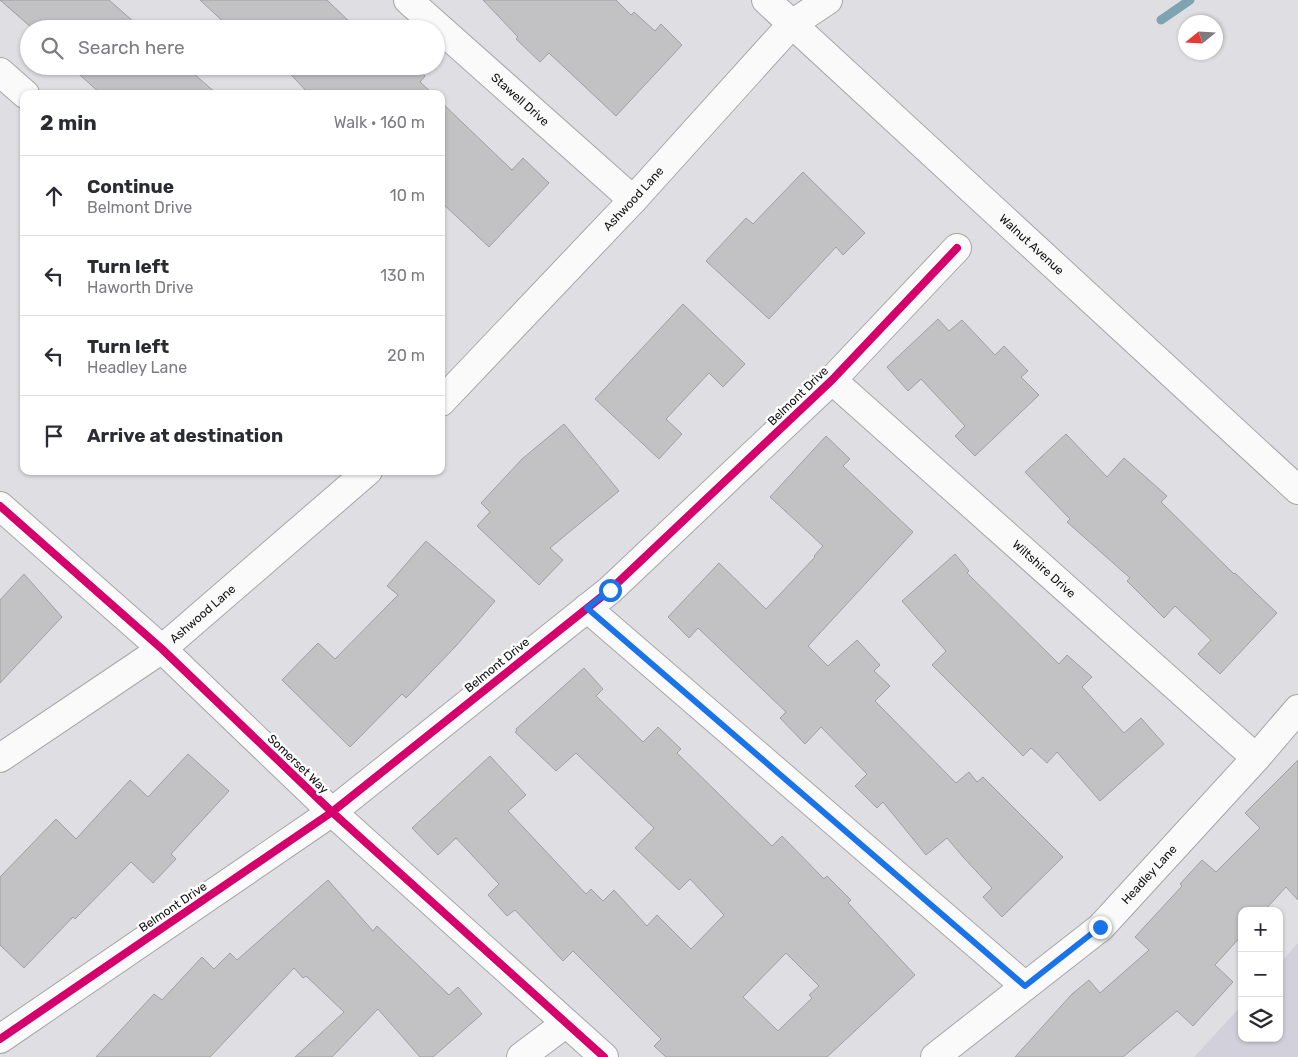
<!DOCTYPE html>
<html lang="en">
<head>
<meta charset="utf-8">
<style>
  :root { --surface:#fff; --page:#f7f7f7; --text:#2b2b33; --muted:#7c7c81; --line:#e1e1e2 }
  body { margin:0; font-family:Rubik,sans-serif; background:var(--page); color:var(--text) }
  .controls { position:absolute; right:15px; bottom:15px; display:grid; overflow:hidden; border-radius:10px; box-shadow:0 1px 4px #0004 }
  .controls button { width:45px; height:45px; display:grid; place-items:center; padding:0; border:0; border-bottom:1px solid var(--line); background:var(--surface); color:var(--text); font:25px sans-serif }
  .compass { position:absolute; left:1178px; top:15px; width:45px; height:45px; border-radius:50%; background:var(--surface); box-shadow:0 1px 4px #0004; rotate:252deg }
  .stop { position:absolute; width:15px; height:15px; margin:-11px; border:4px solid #1a73e8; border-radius:50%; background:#fff }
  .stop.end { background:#1a73e8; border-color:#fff; box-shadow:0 1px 5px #0008 }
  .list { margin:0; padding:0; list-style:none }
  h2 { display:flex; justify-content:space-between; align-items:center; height:65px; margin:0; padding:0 20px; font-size:21px }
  h2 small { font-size:16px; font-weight:400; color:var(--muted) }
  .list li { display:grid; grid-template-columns:32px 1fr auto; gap:15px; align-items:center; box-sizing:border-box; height:80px; padding:0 20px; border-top:1px solid var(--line) }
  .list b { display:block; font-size:19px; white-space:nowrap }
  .list p { margin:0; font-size:16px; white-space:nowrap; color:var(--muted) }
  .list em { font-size:16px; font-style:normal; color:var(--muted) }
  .icon { flex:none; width:28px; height:28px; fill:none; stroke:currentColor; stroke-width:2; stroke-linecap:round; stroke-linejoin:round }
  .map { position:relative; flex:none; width:1298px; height:1057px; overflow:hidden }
  .search { position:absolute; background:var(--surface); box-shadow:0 1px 4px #0004; left:20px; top:20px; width:425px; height:55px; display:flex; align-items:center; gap:12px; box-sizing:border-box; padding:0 18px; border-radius:28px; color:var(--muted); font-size:19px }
  .panel { position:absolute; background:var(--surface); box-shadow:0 1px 4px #0004; left:20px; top:90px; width:425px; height:385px; border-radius:10px }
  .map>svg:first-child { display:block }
  .built { fill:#d2d1db }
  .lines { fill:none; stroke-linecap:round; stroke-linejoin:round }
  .stream { stroke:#7fa3b0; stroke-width:9 }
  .building { fill:#c2c2c5; stroke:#9fa0a3; fill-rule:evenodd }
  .minor-casing { stroke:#a6a6aa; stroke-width:30 }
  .tertiary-casing { stroke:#a6a6aa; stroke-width:30 }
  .minor { stroke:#fafafb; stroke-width:28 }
  .tertiary { stroke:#fafafb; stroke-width:28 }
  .cycleway-casing { stroke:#fff; stroke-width:11 }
  .cycleway { stroke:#d6006c; stroke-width:8 }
  .route { stroke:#1a73e8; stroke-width:6 }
  .labels { text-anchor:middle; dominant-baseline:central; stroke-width:5; stroke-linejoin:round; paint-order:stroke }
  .street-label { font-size:12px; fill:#0f0e11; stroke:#fff }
</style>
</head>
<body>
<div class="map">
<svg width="1298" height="1057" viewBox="0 0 1298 1057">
  <rect width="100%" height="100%" fill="#dfdfe3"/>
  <path class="built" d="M1298 943V1057H1194L1242 1005V1038H1279V964Z"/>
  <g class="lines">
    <path class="stream" d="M1161 20 1190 0"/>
  </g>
  <path class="building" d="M0 0H109L142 29H33Z
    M200 0H327L357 29H231Z
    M483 0H616L631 15 634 12 655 31 661 24 682 45 616 116 549 53 540 62 516 39 518 37Z
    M70 66H185L217 94H101Z
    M283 66H416L425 76 420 82 433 94H309Z
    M441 102 512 170 523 158 549 183 489 247 441 202Z
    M803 172 865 233 843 255 836 247 769 319 706 261 746 218 753 224Z
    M683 304 745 364 723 387 709 373 666 419 682 434 659 459 595 399Z
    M938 319 949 331 962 320 995 355 1004 346 1028 371 1021 377 1039 395 975 456 955 436 965 426 921 379 908 391 887 367Z
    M564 424 619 491 550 548 563 560 539 585 477 526 490 512 481 503 522 459Z
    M1066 434 1107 477 1124 458 1167 496 1161 502 1234 574 1235 573 1277 613 1220 674 1198 654 1211 640 1175 606 1164 618 1127 581 1130 578 1067 522 1070 519 1025 472Z
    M826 436 850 459 843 466 913 532 808 646 828 666 857 640 880 665 874 671 890 686 875 701 956 783 969 772 977 782 983 777 1063 857 1002 917 983 897 992 888 963 857 947 838 926 855 883 802 877 808 855 786 867 774 821 727 805 744 780 718 786 712 698 628 689 638 668 617 719 563 766 609 815 557 814 556 823 546 770 497Z
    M426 541 495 601 456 646 406 698 402 694 350 747 282 680 318 643 335 659 398 595 387 586Z
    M955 554 969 571 967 573 1059 664 1067 655 1092 677 1082 687 1124 733 1141 718 1164 744 1100 801 1057 752 1047 763 1031 748 1023 756 932 665 946 651 902 601Z
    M24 574 62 617 0 683V600Z
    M584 668 603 689 596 696 643 742 658 727 681 749 677 753 772 846 782 836 824 879 827 876 851 900 848 903 915 975 827 1057H666L654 1046 661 1039 573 951 563 961 515 910 507 916 488 895 499 884 456 838 438 855 412 828 490 756 526 795 508 811 586 894 591 889 603 901 614 890 647 926 657 915 691 949 724 915 690 879 679 890 635 848 654 828 576 753 556 771 515 732 517 731 516 729ZM786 953 819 986 809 995 812 998 778 1031 743 997Z
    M188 754 229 791 171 854 176 859 153 883 131 862 75 919 73 917 24 968 0 945V877L56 819 76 839 130 780 148 797Z
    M1298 760V900L1286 887 1264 911H1242V935L1215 965 1233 982 1193 1026 1177 1011 1123 1057H1015L1072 994 1089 980 1100 993 1149 950 1135 937 1182 886 1180 884 1202 860 1216 872 1260 828 1245 813Z
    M328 880 373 931 377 926 449 995 458 987 482 1014 433 1057H420L378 1009 332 1057H295L344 1012 306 976 303 978 294 968 210 1057H96L154 994 162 1000 202 957 214 969 230 953 237 960Z"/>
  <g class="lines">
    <defs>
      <g id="minor">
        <path id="s1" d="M408 0 633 200"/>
        <path d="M0 72 25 94"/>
        <path id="s2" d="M832 380 1256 758"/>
        <path id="s3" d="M441 402 633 200 792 24 828 0"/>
        <path d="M0 506 162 649 332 812 604 1057"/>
        <path d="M587 608 1025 986"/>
        <path id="s4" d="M0 758 162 649 368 471"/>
        <path d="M0 1039 332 812 610 590 832 380 957 248"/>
        <path d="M521 1057 566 1023"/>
        <path id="s5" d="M935 1057 1101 927 1256 758 1298 709"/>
      </g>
      <g id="tertiary">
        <path id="s6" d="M766 0 1298 490"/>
      </g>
    </defs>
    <use href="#minor" class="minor-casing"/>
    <use href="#tertiary" class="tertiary-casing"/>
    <use href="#minor" class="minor"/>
    <use href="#tertiary" class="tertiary"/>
    <defs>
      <path id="cycleway" d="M0 506 162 649 332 812 604 1057
        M0 1039 332 812 610 590 832 380 957 248"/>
    </defs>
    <use href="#cycleway" class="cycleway-casing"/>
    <use href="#cycleway" class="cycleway"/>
  </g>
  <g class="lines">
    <path class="route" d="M610 590 587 608 1025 986 1100 927"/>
  </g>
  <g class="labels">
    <g class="street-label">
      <text stroke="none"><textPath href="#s1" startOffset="150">Stawell Drive</textPath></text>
      <text stroke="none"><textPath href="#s3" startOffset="280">Ashwood Lane</textPath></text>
      <text stroke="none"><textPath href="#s6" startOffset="361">Walnut Avenue</textPath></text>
      <text transform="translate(798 396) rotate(-44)">Belmont Drive</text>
      <text stroke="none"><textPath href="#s2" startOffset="284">Wiltshire Drive</textPath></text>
      <text stroke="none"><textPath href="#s4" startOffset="249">Ashwood Lane</textPath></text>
      <text transform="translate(497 665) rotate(-39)">Belmont Drive</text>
      <text transform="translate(298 764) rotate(44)">Somerset Way</text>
      <text stroke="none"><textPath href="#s5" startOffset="282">Headley Lane</textPath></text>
      <text transform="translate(173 907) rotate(-34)">Belmont Drive</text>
    </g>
  </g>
</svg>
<div class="controls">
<button>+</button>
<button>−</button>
<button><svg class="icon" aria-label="layers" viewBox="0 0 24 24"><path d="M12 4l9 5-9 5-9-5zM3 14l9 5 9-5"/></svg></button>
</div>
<svg class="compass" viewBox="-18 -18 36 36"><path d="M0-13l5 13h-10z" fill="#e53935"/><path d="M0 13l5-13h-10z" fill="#7c7c81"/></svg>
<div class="stop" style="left:610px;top:590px"></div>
<div class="stop end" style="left:1100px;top:927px"></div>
<div class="search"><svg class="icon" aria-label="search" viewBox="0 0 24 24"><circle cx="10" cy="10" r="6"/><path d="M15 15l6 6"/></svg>Search here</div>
<section class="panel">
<h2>2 min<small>Walk · 160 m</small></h2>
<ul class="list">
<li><svg class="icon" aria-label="ahead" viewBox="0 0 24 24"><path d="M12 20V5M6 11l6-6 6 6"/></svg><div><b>Continue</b><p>Belmont Drive</p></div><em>10 m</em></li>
<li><svg class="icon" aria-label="left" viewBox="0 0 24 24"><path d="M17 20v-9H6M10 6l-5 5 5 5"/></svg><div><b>Turn left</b><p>Haworth Drive</p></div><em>130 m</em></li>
<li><svg class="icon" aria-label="left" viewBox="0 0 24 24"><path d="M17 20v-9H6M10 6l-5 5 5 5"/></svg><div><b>Turn left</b><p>Headley Lane</p></div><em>20 m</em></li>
<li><svg class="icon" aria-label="arrive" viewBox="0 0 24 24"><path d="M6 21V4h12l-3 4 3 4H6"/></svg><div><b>Arrive at destination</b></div></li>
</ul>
</section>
</div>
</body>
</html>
